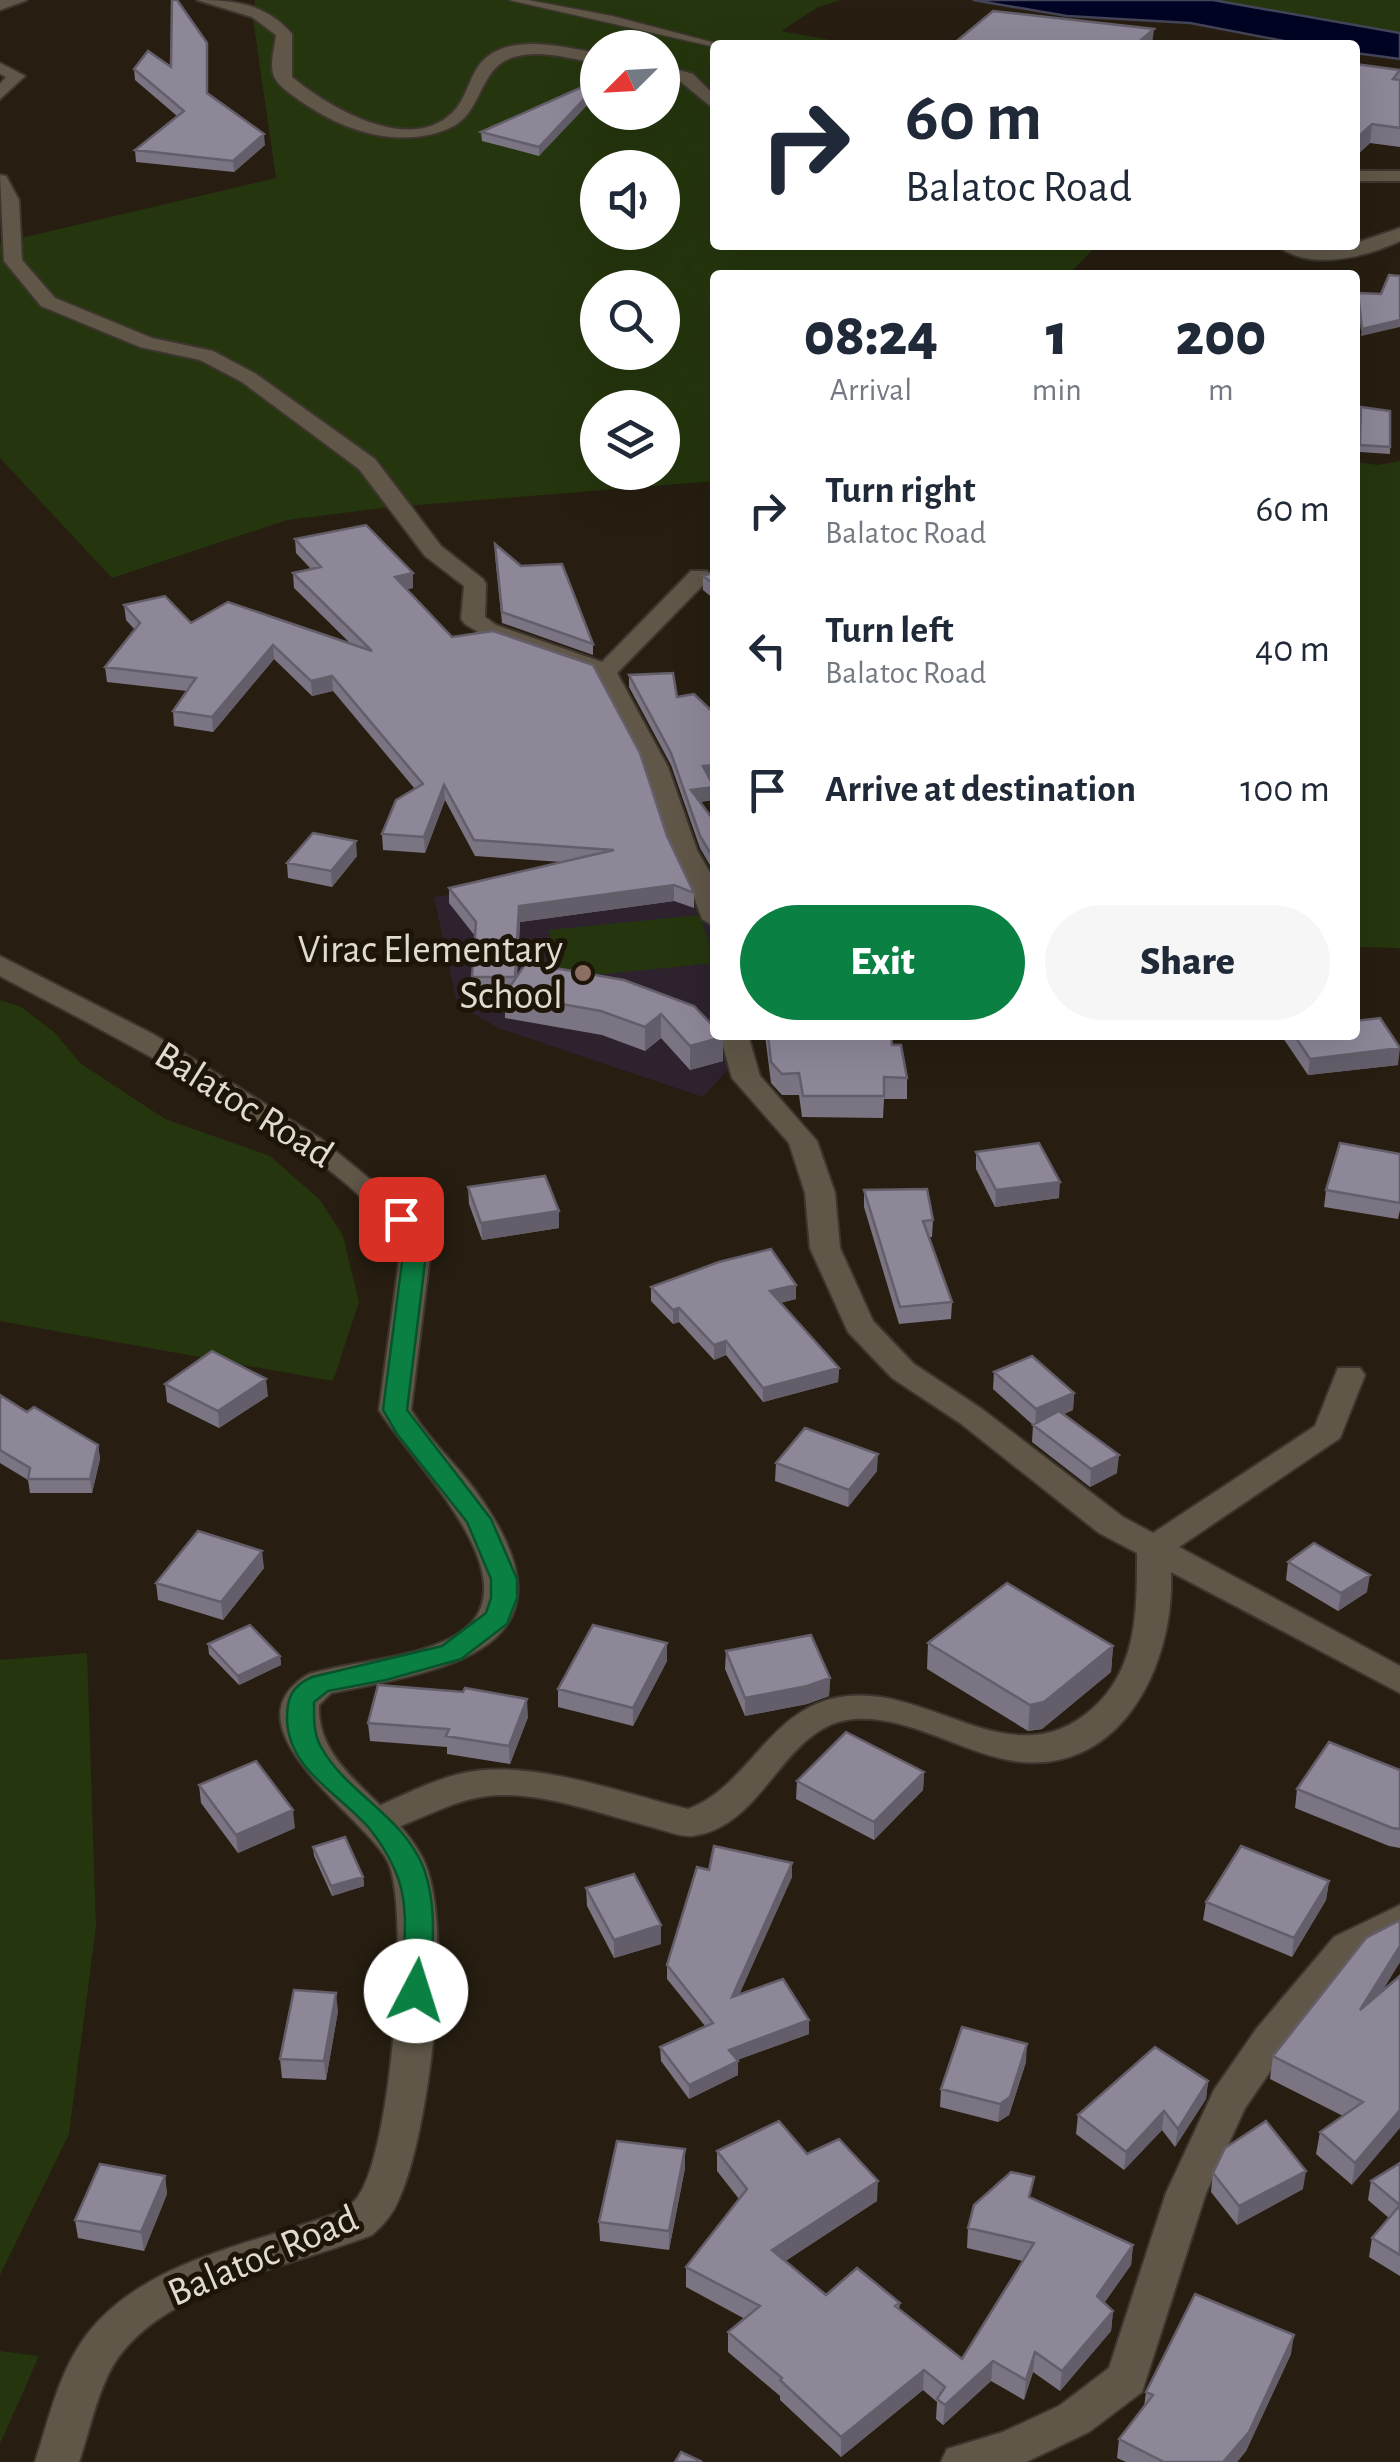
<!DOCTYPE html>
<style>
:root{--surface:#fff;--page:#f6f6f7;--text:#1f2937;--muted:#747a83;--accent:#0b8043}
body{margin:0;font-family:"Alegreya Sans",sans-serif;background:var(--page);color:var(--text);height:100vh;display:flex;flex-direction:column;font-size:38px;white-space:nowrap}
*{box-sizing:border-box;margin:0}
p{font-size:32px;color:var(--muted)}
.icon{flex:none;width:55px;height:55px;fill:none;stroke:currentColor;stroke-width:2;stroke-linecap:round;stroke-linejoin:round}
.map{position:relative;flex:1;overflow:hidden}
.side{position:absolute;left:710px;top:270px;width:650px;height:770px;display:flex;flex-direction:column;background:var(--surface);border-radius:10px;box-shadow:0 10px 40px #0002}
.side>*{flex:none}
.banner{position:absolute;left:710px;top:40px;width:650px;height:210px;border-radius:10px;box-shadow:0 10px 40px #0002;background:#fff;color:var(--text);overflow:hidden}
.needle{width:65px;rotate:246deg}
.fabs{position:absolute;left:580px;top:30px;display:grid;gap:20px}
.fabs a{display:grid;place-items:center;width:100px;height:100px;border-radius:50%;background:var(--surface);box-shadow:0 10px 40px #0002;font-size:50px}
.pin{position:absolute;display:grid;place-items:center;width:85px;height:85px;color:#fff;margin:-42px;border-radius:20px;box-shadow:0 5px 15px #0006}
.me{position:absolute;width:110px;margin:-55px;rotate:5deg;stroke-linejoin:round;filter:drop-shadow(0 0 8px #0008)}
.turn{display:flex;align-items:center;gap:35px;height:210px;padding:0 30px;font-size:45px}
.turn .icon{width:130px;height:130px;stroke-width:2.5}
.turn b{display:block;font-size:70px;line-height:85px}
.eta{display:flex;justify-content:space-evenly;align-items:center;height:170px;text-align:center}
.eta b{font-size:60px;font-weight:800;line-height:70px}
.primary-button{display:flex;gap:20px;margin-top:auto;padding:20px 30px}
.primary-button a{flex:1;height:115px;border-radius:60px;background:var(--accent);color:#fff;font-size:40px;font-weight:800;line-height:115px;text-align:center}
.primary-button a+a{background:var(--page);color:var(--text)}
ul{padding:0;list-style:none}
li{display:flex;align-items:center;gap:30px;height:140px;padding:0 30px}
li div{flex:1}
li b{display:block;font-size:38px}
li em{font-style:normal}
.map>svg:first-child{display:block}
</style>
<div class="map">
<svg width="1400" height="2462" viewBox="0 0 1400 2462">
<rect width="100%" height="100%" fill="#271e11"/>
<path fill="#2f222f" d="M678 859 698 894 715 942V1035H721L731 1066 703 1097 498 1028 457 1004 434 897Z"/>
<path fill="#25360e" fill-rule="evenodd" d="M255 0H840L818 7 781 31 857 45H715V245H1097L1068 275H715V481L382 508 287 520 112 578 0 458V243L276 178 253 19ZM598 48H662V112H598ZM598 168H662V232H598ZM598 288H662V352H598ZM598 408H662V472H598Z
M1213 0H1400V33Z
M1400 461V948L1355 947V462L1378 465Z
M700 915 715 963 563 978 548 930Z
M0 1000 21 1007 55 1033 80 1063 165 1119 270 1156 320 1200 343 1236 359 1302 333 1381 0 1321Z
M87 1653 96 1926 69 2134 0 2275V1660Z
M0 2351 39 2356 0 2444Z"/>
<path fill="#000323" stroke="#434457" stroke-width="2.5" d="M973 0H1213L1400 33V59L1355 53V45H1305L1190 23 1067 16Z"/>
<g fill="none" stroke-linecap="round" stroke-linejoin="round">
<g stroke="#3d362f" stroke-width="3">
<path id="service" d="M509 0H528L612 16 723 45 715 47Z"/>
</g>
<g stroke="#3d362f" stroke-width="4">
<path id="minor" d="M197 0C234 0 267 4 292 34V77C328 107 410 156 453 112 470 95 469 68 491 54 522 35 565 48 598 53V63C571 59 540 49 514 57 478 67 483 114 450 128 399 150 343 131 299 100 291 94 275 84 273 73 270 62 275 46 276 35L252 17Z
M0 63 25 76 0 99V84L6 77 0 74Z
M662 65 693 74 715 96V110L681 82 662 76Z
M1355 171H1400V181H1355Z
M0 175 6 176 19 200 22 260 55 298 152 338 213 351 256 374 375 459 441 546 483 579 486 584 485 617 496 625 602 662 691 571H707L710 576 707 581 617 673 668 767 697 850 713 878 715 927 702 919 687 878 671 850 644 767 596 677 496 643 465 624 461 619 464 586 425 556 359 469 242 382 200 360 140 347 41 306 4 261Z
M1400 228V241C1366 257 1309 272 1277 245L1344 247Z
M720 1035H748L760 1076 817 1141 835 1193 840 1248 873 1321 914 1364 982 1409 1123 1517 1153 1533 1315 1426 1338 1368H1360L1365 1375 1340 1438 1179 1547 1400 1666V1693L1171 1572C1175 1666 1119 1781 1008 1760 957 1750 907 1715 854 1719 782 1725 766 1827 692 1836 679 1837 661 1829 648 1826 601 1814 549 1794 500 1795 456 1796 419 1822 378 1834L365 1830 360 1821 365 1812C396 1799 427 1782 459 1774 529 1757 620 1793 688 1809 747 1787 766 1716 831 1699 924 1675 1008 1783 1092 1709 1138 1669 1137 1609 1137 1553L1099 1533 960 1423 892 1378 848 1332 810 1248 805 1193 789 1143 732 1078Z
M1400 1905V1936L1360 1957 1285 2050 1245 2108 1206 2193 1142 2392 1089 2432 1026 2462H941L947 2449 1003 2432 1059 2406 1109 2368 1166 2193 1214 2090 1257 2028 1334 1937Z"/>
</g>
<g stroke="#3d362f" stroke-width="4">
<path id="secondary" d="M0 0H27L0 10Z
M0 956 153 1034 321 1139 405 1208 429 1243 430 1255 411 1410C431 1443 461 1468 482 1500 585 1650 444 1670 331 1693L319 1705C316 1771 395 1801 423 1859 455 1923 429 2134 399 2199 393 2214 384 2224 372 2235 291 2267 151 2289 109 2373 95 2401 89 2433 79 2462H35C49 2419 59 2370 88 2333 147 2258 258 2244 342 2211 348 2206 355 2202 359 2195 391 2148 410 1918 389 1864 371 1820 218 1727 309 1674 355 1661 405 1660 449 1639 548 1591 410 1461 379 1410L400 1255C392 1173 75 1017 0 976Z"/>
</g>
<use href="#service" fill="#605748" fill-rule="evenodd"/>
<use href="#minor" fill="#605748" fill-rule="evenodd"/>
<use href="#secondary" fill="#605748" fill-rule="evenodd"/>
</g>
<path fill="#7a7483" d="M207 43 208 93 265 145 234 172 136 162 135 150 177 116 135 80 134 69 171 67Z
M1355 64 1400 70V147L1370 143 1355 157Z
M598 80 539 156 482 141 481 132Z
M1360 414 1390 447V454L1360 452Z
M295 539 413 588 407 589 452 637 667 836 694 893V908L674 901 520 922 517 976 526 963 723 1037V1061L690 1070 661 1038 645 1051 602 1035 505 1018V994H473L472 977 475 936 449 903V888L561 862 475 856 445 800 425 853 383 850 382 834 415 789 333 691 312 696 274 659 213 732 174 726 173 711 187 691 107 682 105 667 135 630 126 620 124 605 191 623 350 643 294 588 293 573 311 569 296 553Z
M495 554 593 644V655L502 623Z
M715 572V600L703 590V576Z
M629 675 715 714V777L709 778 714 787V800L700 802 715 822V874L700 848 671 765 629 687Z
M357 856 332 887 288 878 287 863Z
M765 1035H891L892 1045 907 1078V1099H884L883 1118 802 1117 799 1095H782L771 1083Z
M1281 1035H1355L1398 1065 1308 1075Z
M976 1152 1059 1198 995 1207 976 1169Z
M1400 1154V1210L1398 1219 1324 1207 1326 1190Z
M468 1187 559 1211V1228L482 1240 469 1204Z
M864 1190 933 1220 932 1237H929L952 1302 951 1319 899 1324 864 1207Z
M796 1285V1299L780 1303 839 1368 838 1382 763 1402 726 1355 714 1360 679 1322 673 1324 651 1301V1287Z
M994 1372 1074 1393 1073 1410 1064 1414 1117 1473 1090 1487 1032 1442 1033 1425 993 1389Z
M165 1384 268 1396 219 1428 167 1402Z
M0 1395 27 1412 98 1445 100 1459 92 1493H30L28 1480 0 1463Z
M776 1463 877 1471 848 1507 775 1481Z
M1288 1562 1367 1592 1338 1611 1286 1580Z
M264 1568 223 1620 158 1600 156 1583Z
M928 1643 1113 1646 1111 1672 1042 1729 1028 1731 927 1669Z
M208 1644 280 1656 281 1665 239 1685 209 1654Z
M726 1651 830 1678 829 1696 807 1704 745 1716 725 1669Z
M667 1661 633 1726 558 1707V1689Z
M528 1717 510 1764 447 1754V1747L370 1741 368 1723Z
M1400 1770V1848L1389 1846 1295 1808 1297 1789Z
M924 1772 923 1790 874 1840 796 1799 797 1781Z
M199 1785 295 1828 238 1853 201 1803Z
M313 1847 363 1877 364 1886 332 1896 314 1856Z
M709 1870 792 1877 739 1994 809 2034 737 2060 738 2075 689 2099 661 2061 660 2047 705 2026 667 1979V1965Z
M1329 1881 1326 1900 1292 1957 1203 1920 1206 1902Z
M586 1888 661 1925V1944L614 1958 587 1906Z
M1400 1920V1962L1381 1992 1400 1976 1352 2185 1316 2154 1320 2132 1343 2116 1270 2079 1273 2056Z
M338 2011 326 2080 282 2078 280 2059Z
M1026 2062 1009 2115 998 2122 940 2107 941 2089Z
M1208 2081 1206 2099 1175 2147 1162 2130 1124 2170 1076 2134 1078 2115Z
M685 2149V2168L669 2250 600 2241 599 2222Z
M717 2151 807 2154 877 2201 785 2261 826 2295 900 2303 899 2309 962 2359 1023 2261 967 2248 968 2228 1032 2198 1133 2245 1131 2265 1104 2303 1113 2311 1111 2331 1060 2391 1033 2372 1024 2400 991 2381 943 2425 936 2419 937 2402 923 2390 841 2457 780 2400V2396L728 2352V2332L745 2319 686 2287V2267L739 2199 717 2171Z
M1400 2163V2276L1369 2257 1372 2238 1389 2218 1368 2200 1371 2181Z
M1213 2173 1303 2189 1237 2225 1211 2192Z
M165 2176 167 2194 144 2251 78 2238 75 2220Z
M1291 2354 1246 2451 1237 2462H1126L1117 2458 1119 2439 1144 2407 1146 2392Z"/>
<path fill="#635e6a" d="M1154 29 1152 45H1135Z
M598 84V94L539 156V147Z
M1372 124 1370 143 1355 157V140Z
M264 134 265 145 234 172 233 161Z
M1400 320V327L1361 336 1362 329Z
M413 573V588L396 592 395 577Z
M273 645 274 659 213 732 212 717Z
M332 676 333 691 312 696 311 681Z
M715 765V777L703 779V766Z
M444 785 445 800 425 853 424 837Z
M714 787V800L691 803V790Z
M356 841 357 856 332 887 331 871Z
M674 885V901L520 922 516 994 519 906Z
M661 1014V1038L645 1051V1027Z
M723 1037V1061L690 1070V1046Z
M1400 1048 1398 1065 1308 1075 1310 1059Z
M1060 1182 1059 1198 995 1207 996 1190Z
M559 1211V1228L482 1240 481 1223Z
M796 1285V1299L770 1305V1291Z
M679 1308V1322L673 1324V1310Z
M726 1341V1355L714 1360V1345Z
M839 1368 838 1382 763 1402V1388Z
M266 1379 268 1396 219 1428 218 1411Z
M1074 1393 1073 1410 1035 1426 1036 1409Z
M98 1445 100 1459 92 1493 90 1479Z
M878 1454 877 1471 848 1507 849 1490Z
M1119 1455 1117 1473 1090 1487 1091 1469Z
M262 1551 264 1568 223 1620 221 1602Z
M1370 1575 1367 1592 1338 1611 1341 1593Z
M667 1643V1661L633 1726V1708Z
M1113 1646 1111 1672 1042 1729 1028 1731 1030 1705Z
M280 1656 281 1665 239 1685 238 1676Z
M830 1678 829 1696 807 1704 745 1716V1698Z
M527 1699 528 1717 510 1764 509 1746Z
M924 1772 923 1790 874 1840V1822Z
M293 1810 295 1828 238 1853 236 1835Z
M792 1863V1877L732 2011V1997Z
M363 1877 364 1886 332 1896 331 1886Z
M1329 1881 1326 1900 1292 1957 1294 1938Z
M661 1925V1944L614 1958V1940Z
M1400 1946V1962L1357 2033 1360 2010Z
M336 1993 338 2011 326 2080 324 2061Z
M809 2020V2034L729 2063V2050Z
M1027 2044 1026 2062 1009 2115 998 2122 1000 2104Z
M738 2061V2075L689 2099V2085Z
M1208 2081 1206 2099 1175 2147 1178 2129Z
M1400 2110V2128L1352 2185 1355 2163Z
M1164 2111 1162 2130 1124 2170 1126 2152Z
M685 2149V2168L669 2250V2231Z
M1306 2171 1303 2189 1237 2225 1239 2206Z
M165 2176 167 2194 144 2251 141 2232Z
M878 2181 877 2201 772 2270V2250Z
M1133 2245 1131 2265 1095 2316 1097 2296Z
M1113 2311 1111 2331 1060 2391 1062 2371Z
M1294 2335 1291 2354 1246 2451 1237 2462H1223Z
M1035 2352 1033 2372 1024 2400 1026 2380Z
M993 2361 991 2381 943 2425 945 2405Z
M924 2370 923 2390 841 2457V2437Z"/>
<path fill="#8e8798" stroke="#635e6a" stroke-width="2.5" d="M172 0H177L207 43V93L264 134 233 161 135 150 184 111 134 69 148 51 171 67Z
M993 11 1154 29 1135 45H952Z
M1355 64 1400 70 1393 79 1400 80V128L1372 124 1355 140Z
M598 80V84L539 147 481 132Z
M1389 275 1400 276V320L1362 329 1358 293 1381 294Z
M1361 407 1390 411V447L1360 445Z
M366 525 413 573 395 577 452 637 493 631 593 665 640 753 667 836 694 893 674 885 519 906 515 977H472L476 922 449 888 614 850 474 840 444 785 424 837 382 834 396 800 423 784 332 676 311 681 273 645 212 717 173 711 196 678 105 667 140 623 124 605 165 596 191 623 228 602 372 651 293 573 321 567 295 539Z
M495 544 521 566 562 564 593 644 502 612Z
M715 572V585L703 576Z
M673 673 677 697 694 694 715 714V765L703 766 714 787 691 790 715 822V861L700 836 671 753 629 675Z
M313 833 356 841 331 871 287 863Z
M526 963 624 980 694 1006 715 1028V1035H722L723 1037 690 1046 661 1014 645 1027 601 1011 505 994Z
M1380 1018 1400 1048 1310 1059 1294 1035H1355V1021Z
M768 1035H891L892 1045H901L907 1078 884 1077V1096H803L799 1073 782 1074 771 1062Z
M1039 1143 1060 1182 996 1190 976 1152Z
M1340 1143 1400 1154V1203L1326 1190Z
M545 1176 559 1211 481 1223 468 1187Z
M927 1189 933 1220 923 1221 952 1302 900 1307 864 1190Z
M771 1249 796 1285 770 1291 839 1368 763 1388 726 1341 714 1345 679 1308 673 1310 651 1287 719 1262Z
M212 1351 266 1379 218 1411 165 1384Z
M1032 1356 1074 1393 1036 1409 994 1372Z
M0 1395 27 1412 34 1407 98 1445 90 1479H28L30 1468 0 1450Z
M1059 1411 1119 1455 1091 1469 1033 1425Z
M805 1428 878 1454 849 1490 776 1463Z
M198 1531 262 1551 221 1602 156 1583Z
M1314 1543 1370 1575 1341 1593 1288 1562Z
M1007 1583 1113 1646 1044 1702 1030 1705 928 1643Z
M250 1625 280 1656 238 1676 208 1644Z
M593 1625 667 1643 633 1708 558 1689Z
M811 1635 830 1678 807 1686 745 1698 726 1651Z
M378 1685 463 1692 465 1688 527 1699 509 1746 446 1736 449 1729 368 1723Z
M846 1732 924 1772 874 1822 797 1781Z
M1329 1742 1400 1770V1829L1392 1828 1297 1789Z
M256 1761 293 1810 236 1835 199 1785Z
M345 1837 363 1877 331 1886 313 1847Z
M714 1846 792 1863 732 1997 783 1979 809 2020 729 2050 738 2061 689 2085 660 2047 713 2023 667 1965 697 1867 709 1870Z
M1241 1846 1329 1881 1294 1938 1206 1902Z
M634 1874 661 1925 614 1940 586 1888Z
M1400 1920V1946L1360 2010 1400 1976V2110L1355 2163 1320 2132 1363 2102 1273 2056 1366 1938Z
M294 1990 336 1993 324 2061 280 2059Z
M962 2027 1027 2044 1010 2097 1000 2104 941 2089Z
M1155 2047 1208 2081 1178 2129 1164 2111 1126 2152 1078 2115Z
M779 2121 807 2154 839 2139 878 2181 772 2250 826 2295 857 2268 900 2303 895 2306 962 2359 1034 2243 968 2228 974 2205 1011 2172 1034 2177 1029 2197 1133 2245 1097 2296 1113 2311 1062 2371 1035 2352 1026 2380 993 2361 945 2405 937 2399 945 2387 924 2370 841 2437 780 2380 782 2378 728 2332 760 2306 686 2267 747 2189 717 2151Z
M1266 2121 1306 2171 1239 2206 1213 2173 1225 2148Z
M617 2141 685 2149 669 2231 599 2222Z
M1400 2163V2255L1372 2238 1400 2205 1371 2181Z
M100 2164 165 2176 141 2232 75 2220Z
M1195 2294 1294 2335 1249 2432 1223 2462H1164L1119 2439 1153 2395 1146 2392Z
M681 2452 702 2462H675Z"/>
<path fill="#0b8043" stroke="#07532c" stroke-width="2.5" d="M401 1212 409 1214 427 1246 407 1410 491 1519 517 1579V1598L507 1624 461 1659 386 1680 328 1691 314 1702C314 1717 313 1733 321 1747 347 1794 404 1816 424 1869 438 1909 432 1949 430 1991L426 1999 416 2002 405 1999 401 1991C403 1951 412 1905 394 1868 388 1855 378 1839 369 1828 340 1794 288 1770 287 1719 287 1697 292 1686 312 1677L442 1646 486 1613 491 1598V1579L467 1522 397 1434 383 1410 404 1246 389 1219Z"/>
<circle fill="#8d6e63" stroke="#1d1508" stroke-width="4" cx="583" cy="973" r="10"/>
<g text-anchor="middle" dominant-baseline="central" stroke-width="10" stroke-linejoin="round" paint-order="stroke">
<g font-size="40" fill="#e0dad1" stroke="#1d1508" text-anchor="end">
<text x="563" y="950">Virac Elementary<tspan x="563" dy="46">School</tspan></text>
</g>
<g font-size="40" fill="#e0dad1" stroke="#1d1508">
<text transform="translate(244 1105) rotate(32)">Balatoc Road</text>
<text transform="translate(263 2256) rotate(-23)">Balatoc Road</text>
</g>
</g>
</svg>
<div class="fabs">
<a><svg class="needle" viewBox="-14 -14 28 28"><path d="M0-13l5 13h-10z" fill="#e53935"/><path d="M0 13l5-13h-10z" fill="#747a83"/></svg></a>
<a><svg class="icon" aria-label="sound" viewBox="0 0 24 24"><path d="M4 9h4l5-4v14l-5-4H4zM17 9q2 3 0 6"/></svg></a>
<a><svg class="icon" aria-label="search" viewBox="0 0 24 24"><circle cx="10" cy="10" r="6"/><path d="M15 15l6 6"/></svg></a>
<a><svg class="icon" aria-label="layers" viewBox="0 0 24 24"><path d="M12 4l9 5-9 5-9-5zM3 14l9 5 9-5"/></svg></a>
</div>
<div class="pin" style="left:401px;top:1219px;background:#d93025"><svg class="icon" aria-label="arrive" viewBox="0 0 24 24"><path d="M6 21V4h12l-3 4 3 4H6"/></svg></div>
<svg class="me" style="left:416px;top:1991px" viewBox="-20 -20 40 40"><circle r="19" fill="#fff"/><path d="M0-13L10 11 0 6-10 11z" fill="#0b8043"/></svg>
<div class="banner">
<div class="turn"><svg class="icon" aria-label="right" viewBox="0 0 24 24"><path d="M7 20v-9h11M14 6l5 5-5 5"/></svg><div><b>60 m</b>Balatoc Road</div></div>
</div>
<section class="side">
<div class="eta">
<div><b>08:24</b><p>Arrival</p></div>
<div><b>1</b><p>min</p></div>
<div><b>200</b><p>m</p></div>
</div>
<ul>
<li><svg class="icon" aria-label="right" viewBox="0 0 24 24"><path d="M7 20v-9h11M14 6l5 5-5 5"/></svg><div><b>Turn right</b><p>Balatoc Road</p></div><em>60 m</em></li>
<li><svg class="icon" aria-label="left" viewBox="0 0 24 24"><path d="M17 20v-9H6M10 6l-5 5 5 5"/></svg><div><b>Turn left</b><p>Balatoc Road</p></div><em>40 m</em></li>
<li><svg class="icon" aria-label="arrive" viewBox="0 0 24 24"><path d="M6 21V4h12l-3 4 3 4H6"/></svg><div><b>Arrive at destination</b></div><em>100 m</em></li>
</ul>
<div class="primary-button"><a>Exit</a><a>Share</a></div>
</section>
</div>
